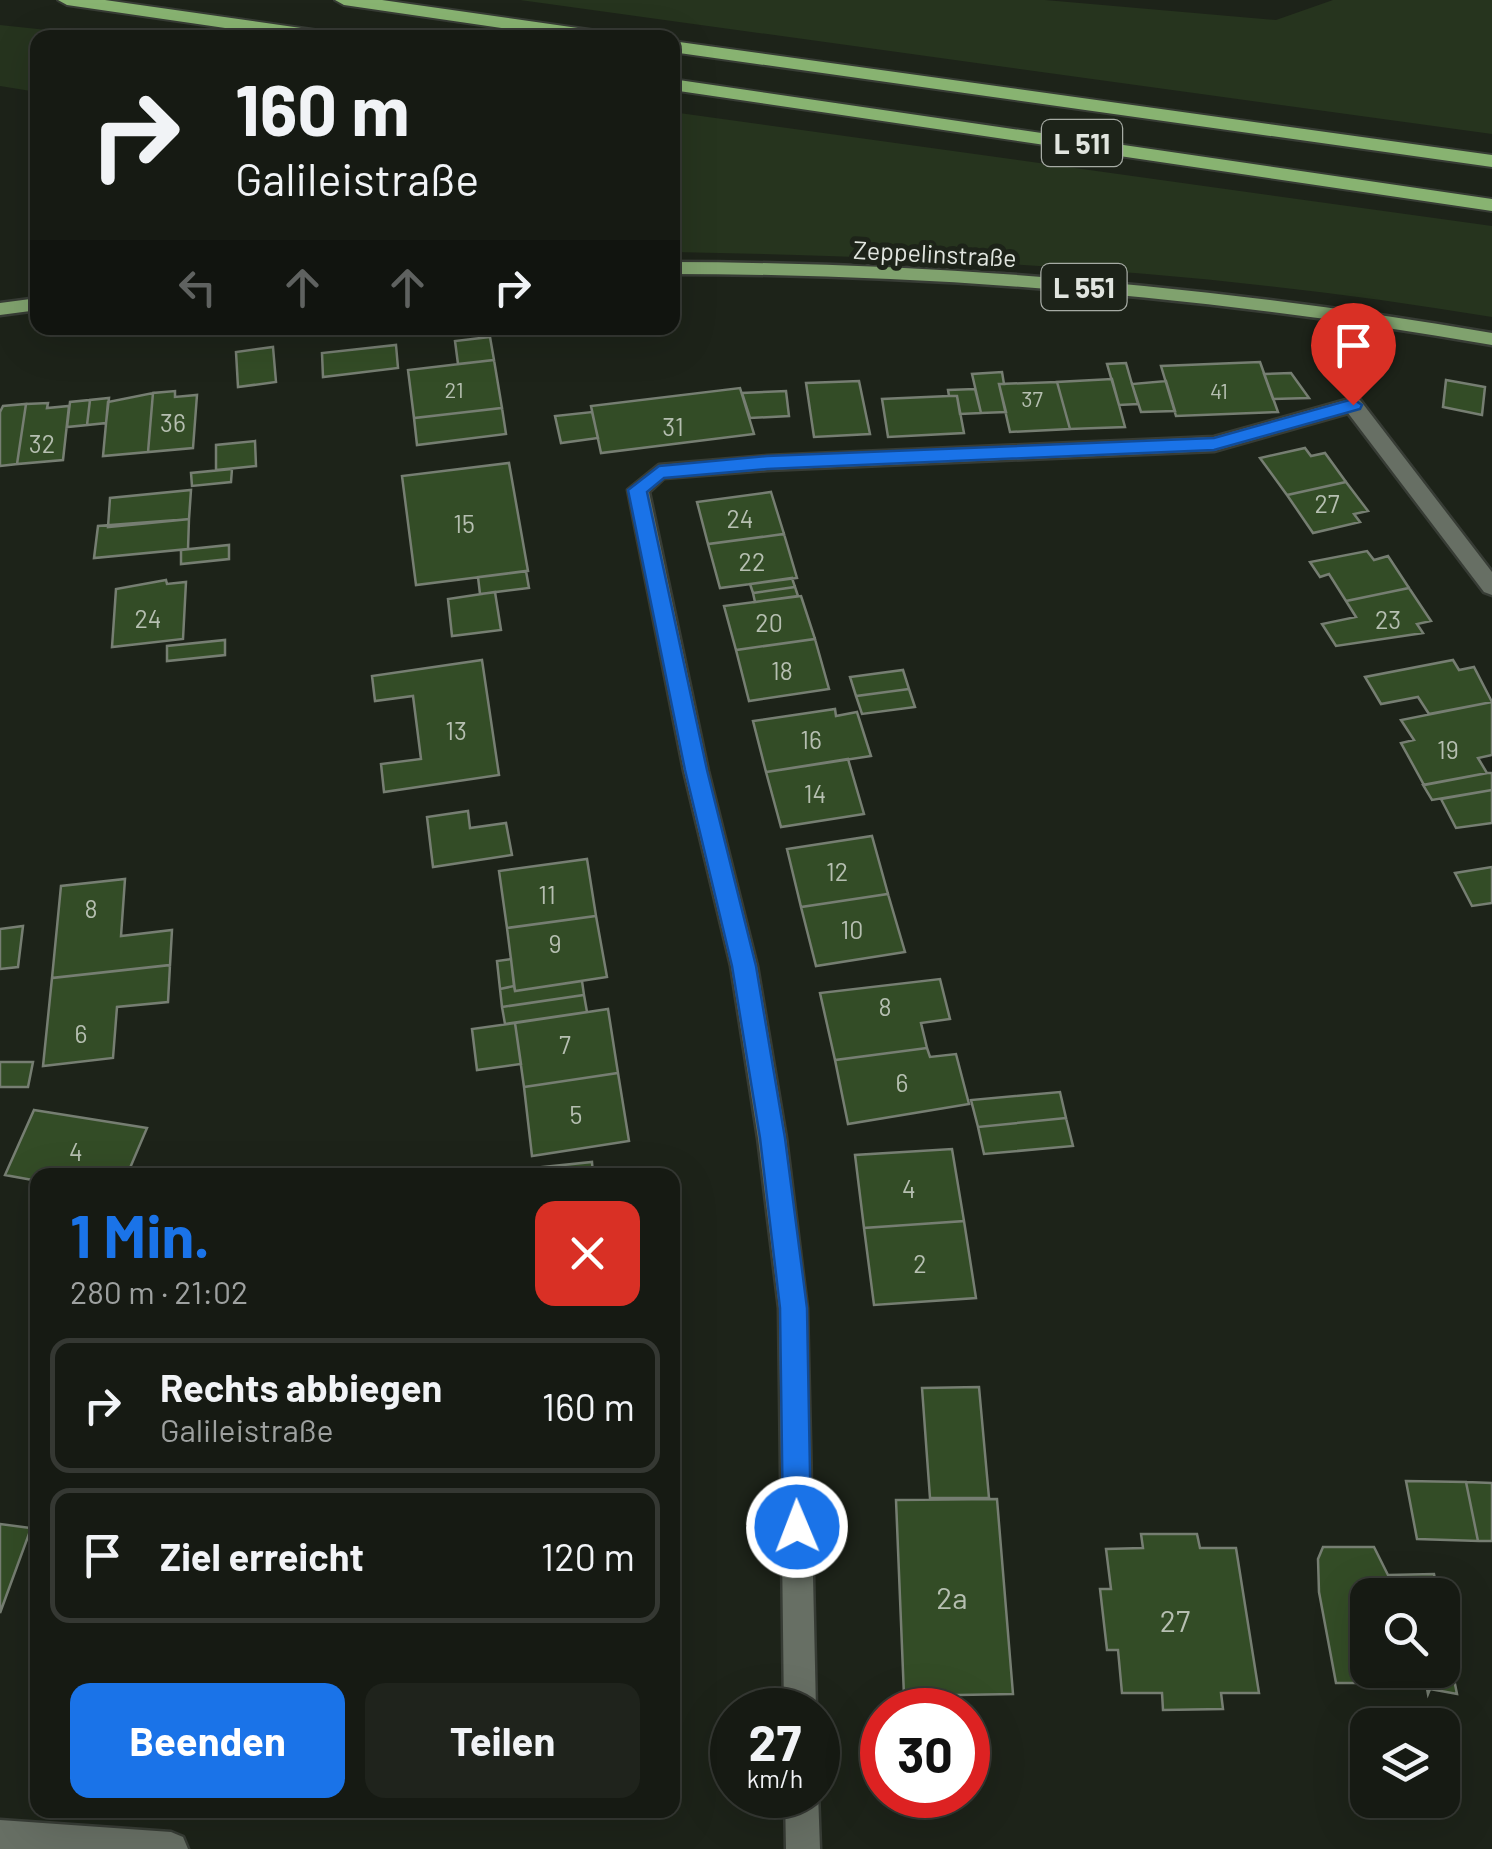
<!DOCTYPE html>
<html lang="de">
<meta charset="utf-8">
<style>
:root{--surface:#161a13;--page:#1f231c;--text:#f1f3f6;--muted:#9ea1a0;--line:#353833;--accent:#1a73e8}
body{margin:0;font-family:Barlow,sans-serif;background:var(--page);color:var(--text);height:100vh;display:flex;flex-direction:column;font-size:38px;white-space:nowrap}
*{box-sizing:border-box;margin:0}
p{font-size:32px;color:var(--muted)}
.icon{flex:none;width:55px;height:55px;fill:none;stroke:currentColor;stroke-width:2;stroke-linecap:round;stroke-linejoin:round}
.map{position:relative;flex:1;overflow:hidden}
.panel{position:absolute;left:30px;top:1168px;width:650px;height:650px;display:flex;flex-direction:column;background:var(--surface);border-radius:20px;box-shadow:0 10px 40px #0002,0 0 0 2px var(--line)}
.panel>*{flex:none}
.banner{position:absolute;left:30px;top:30px;width:650px;height:305px;border-radius:20px;box-shadow:0 10px 40px #0002,0 0 0 2px var(--line);background:#161a13;color:var(--text);overflow:hidden}
.tools{position:absolute;left:1350px;top:1578px;display:grid;gap:20px}
.tools a{display:grid;place-items:center;width:110px;height:110px;border-radius:20px;background:var(--surface);box-shadow:0 10px 40px #0002,0 0 0 2px var(--line);font-size:50px}
.speed{position:absolute;left:710px;top:1688px;display:flex;gap:20px;font-size:50px;font-weight:700;text-align:center}
.speed>*{display:grid;place-content:center;width:130px;height:130px;border-radius:50%;background:var(--surface);box-shadow:0 10px 40px #0002,0 0 0 2px var(--line);line-height:1}
.speed small{font-size:25px;font-weight:400}
.speed .limit{border:15px solid #d22;background:#fff;color:#111}
.pin{position:absolute;display:grid;place-items:center;width:85px;height:85px;color:#fff;margin:-102px -42px;border-radius:50% 50% 50% 0;rotate:-45deg;box-shadow:0 0 10px #0007}
.pin .icon{rotate:45deg}
.me{position:absolute;width:110px;margin:-55px;rotate:359deg;stroke-linejoin:round;filter:drop-shadow(0 0 8px #0008)}
.turn{display:flex;align-items:center;gap:35px;height:210px;padding:0 40px;font-size:45px}
.turn .icon{width:130px;height:130px;stroke-width:2.5}
.turn b{display:block;font-size:70px;line-height:85px}
.lanes{display:flex;align-items:center;height:95px;padding:0 40px;background:#0003;justify-content:center;gap:50px;direction:ltr}
.lanes .off{opacity:.35}
.round{display:grid;place-items:center;flex:none;width:105px;height:105px;border-radius:20px;background:var(--page)}
.overview{display:flex;align-items:center;justify-content:space-between;height:170px;padding:0 40px}
h1{font-size:60px;font-weight:700;line-height:75px;color:var(--accent)}
.cta{display:flex;gap:20px;margin-top:auto;padding:20px 40px}
.cta a{flex:1;height:115px;border-radius:20px;background:var(--accent);color:#fff;font-size:40px;font-weight:700;line-height:115px;text-align:center}
.cta a+a{background:var(--page);color:var(--text)}
ul{padding:0;list-style:none}
li{display:flex;align-items:center;gap:30px;height:135px;margin:0 20px 15px;padding:0 20px;border:5px solid var(--line);border-radius:20px}
li div{flex:1}
li b{display:block;font-size:38px}
li em{font-style:normal}
.map>svg:first-child{display:block}
</style>
<div class="map">
<svg width="1492" height="1849" viewBox="0 0 1492 1849">
<rect width="100%" height="100%" fill="#1d2319"/>
<path fill="#26341e" d="M520 0H1045L1276 20 1333 0H1492V134Z
M0 25 113 37 38 38 37 92 0 86Z
M672 112 1492 226V317C1218 271 950 257 673 252Z"/>
<path fill="#334c26" stroke="#767e72" stroke-width="2.5" d="M490 337 494 360 458 364 455 341Z
M396 345 398 368 323 377 322 353Z
M273 347 276 382 238 387 236 352Z
M494 360 502 408 414 418 408 370Z
M1260 362 1278 412 1176 416 1161 366Z
M1126 363 1132 384 1138 404 1119 405 1107 364Z
M1002 372 1004 384H999L1006 412 981 413 972 374Z
M1291 373 1309 398 1273 399 1264 374Z
M1112 379 1125 427 1070 429 1057 382Z
M1446 380 1485 387 1482 415 1443 407Z
M859 381 870 434 814 437 806 383Z
M1166 381 1175 411 1141 412 1132 384Z
M1057 382 1070 429 1010 432 999 384Z
M740 388 754 434 601 453 591 406Z
M975 389 981 413 960 414 957 396H949L948 390Z
M175 391V397L197 395 193 448 148 452 153 393Z
M786 391 789 416 750 418 742 393Z
M153 393 148 452 103 456 108 402Z
M949 396H957L964 433 888 437 882 399Z
M109 398 106 423 87 425 90 400Z
M90 400 87 425 67 427 70 402Z
M48 403 47 408 69 406 63 460 17 464 26 404Z
M26 404 17 464 0 466V412L3 406Z
M502 408 506 434 417 445 414 418Z
M592 412 598 438 561 443 555 416Z
M255 441 256 466 216 470V445Z
M1305 448 1311 456 1325 453 1346 482 1287 495 1260 458Z
M509 463 528 571 416 585 402 476Z
M232 469 231 482 192 486 191 473Z
M1346 482 1368 511 1354 514 1360 522 1313 533 1287 495Z
M191 490 189 519 108 527 110 498Z
M771 492 784 534 708 544 697 502Z
M189 519 188 549 94 558 98 526Z
M784 534 797 578 720 588 708 544Z
M229 545V559L181 564V550Z
M1367 551 1374 560 1388 556 1409 588 1346 601 1329 574 1320 577 1310 562Z
M526 571 529 588 480 594 478 577Z
M792 578 795 587 753 593 750 584Z
M166 580 167 584 186 582 183 639 112 647 116 589Z
M795 587 798 596 755 602 753 593Z
M1409 588 1431 621 1417 624 1423 633 1336 646 1322 624 1356 617 1346 601Z
M495 592 501 630 452 636 448 599Z
M801 596 815 639 736 650 724 606Z
M815 639 829 689 749 701 736 650Z
M225 640V655L167 661V646Z
M482 660 499 775 384 792 381 764 421 759 413 696 375 701 372 676Z
M1453 660 1459 670 1474 667 1492 702 1429 714 1418 697 1381 704 1365 677Z
M903 670 909 689 856 696 850 677Z
M909 689 915 707 862 714 856 696Z
M1492 702V755L1478 758 1487 773 1424 785 1401 743 1414 740 1401 720Z
M835 709 836 716 857 712 871 756 766 772 753 721Z
M848 759 864 814 781 827 766 772Z
M1487 773H1492V790L1432 800 1423 785Z
M1492 790V823L1456 828 1441 799Z
M468 811 470 828 506 823 512 855 433 867 427 817Z
M872 836 888 894 801 907 787 849Z
M587 859 596 916 507 928 499 871Z
M1492 867V903L1472 906 1455 873Z
M125 879 121 936 172 930 170 965 52 978 61 886Z
M888 894 905 952 816 966 801 907Z
M596 916 607 977 515 991 507 928Z
M23 926 18 967 0 969V929Z
M511 959 514 986 500 989 497 961Z
M170 965 168 1002 117 1007 113 1058 43 1066 52 978Z
M940 979 950 1019 921 1023 927 1048 835 1060 820 993Z
M582 981 584 995 502 1007 500 989 514 986 515 991Z
M584 995 587 1012 505 1024 502 1007Z
M608 1009 618 1073 524 1087 515 1023Z
M515 1023 521 1064 477 1070 472 1029Z
M927 1048 930 1057 956 1054 969 1104 848 1124 835 1060Z
M0 1062H33L28 1087H0Z
M618 1073 629 1141 532 1156 524 1087Z
M1060 1092 1066 1118 978 1127 971 1100Z
M34 1110 147 1128 127 1175H38V1181L5 1175Z
M1066 1118 1073 1146 984 1154 978 1127Z
M952 1149 964 1221 864 1228 855 1155Z
M592 1162 593 1175H515V1170Z
M964 1221 976 1298 874 1305 864 1228Z
M979 1387 989 1498H930L922 1388Z
M1406 1481 1466 1482 1478 1541 1417 1539Z
M1466 1482 1492 1483V1541H1478Z
M997 1499 1013 1694 904 1696 896 1500Z
M0 1524 38 1529 30 1531 0 1613Z
M1141 1534H1197L1200 1548H1236L1259 1693H1221L1223 1709 1163 1710 1162 1693H1122L1118 1650H1107L1100 1589H1111L1106 1549 1143 1548Z
M1323 1547H1374L1388 1575 1434 1574 1438 1595H1368V1670H1442V1620L1457 1694 1430 1689 1428 1694 1426 1683H1336L1319 1592 1318 1559Z"/>
<g fill="none" stroke-linecap="round" stroke-linejoin="round">
<g stroke="#373c35" stroke-width="5">
<path id="minor" d="M1353 398 1360 400 1492 572V595L1484 592 1348 413 1214 451 767 470 664 478 649 492 708 771 757 966 786 1138 807 1308 816 1710H784L779 1308 758 1138 731 966 684 771 628 490 659 465 767 456 1214 437Z
M818 1792 820 1849H786L785 1795Z
M0 1820 171 1832 183 1837 188 1849H0Z"/>
</g>
<g stroke="#373c35" stroke-width="5">
<path id="primary" d="M672 262C948 263 1220 286 1492 333V345C1220 298 948 274 672 274Z
M38 298V310L0 315V303Z"/>
</g>
<g stroke="#373c35" stroke-width="4">
<path id="trunk" d="M58 0H105L336 33 345 38H294L67 5Z
M335 0H382L613 33 622 38H571L344 5Z
M672 41 1492 155V167L672 52Z
M672 79 1492 199V211L672 90Z"/>
</g>
<use href="#minor" fill="#676f64" fill-rule="evenodd"/>
<use href="#primary" fill="#80a26e" fill-rule="evenodd"/>
<use href="#trunk" fill="#88b371" fill-rule="evenodd"/>
</g>
<path fill="#1a73e8" stroke="#114b97" stroke-width="2.5" d="M1353 399 1362 405 1360 409 1214 450 767 469 664 478 647 492 707 770 756 966 785 1138 807 1308 811 1527 807 1537 797 1541 787 1537 783 1527 780 1308 760 1138 732 966 685 770 628 490 659 466 767 456 1214 438Z"/>
<g text-anchor="middle" dominant-baseline="central" stroke-width="10" stroke-linejoin="round" paint-order="stroke">
<g font-size="22" fill="#b6bfb1">
<text x="454" y="389">21</text>
<text x="1219" y="390">41</text>
<text x="1032" y="398">37</text>
</g>
<g font-size="25" fill="#e1e5df" stroke="#1d2319">
<text transform="translate(935 253) rotate(3)">Zeppelinstraße</text>
</g>
<g font-size="25" fill="#b6bfb1">
<text x="173" y="422">36</text>
<text x="673" y="426">31</text>
<text x="42" y="443">32</text>
<text x="1327" y="503">27</text>
<text x="740" y="518">24</text>
<text x="464" y="523">15</text>
<text x="752" y="561">22</text>
<text x="148" y="618">24</text>
<text x="1388" y="619">23</text>
<text x="769" y="622">20</text>
<text x="782" y="670">18</text>
<text x="456" y="730">13</text>
<text x="811" y="739">16</text>
<text x="1448" y="749">19</text>
<text x="815" y="793">14</text>
<text x="837" y="871">12</text>
<text x="547" y="894">11</text>
<text x="91" y="908">8</text>
<text x="852" y="929">10</text>
<text x="555" y="943">9</text>
<text x="885" y="1006">8</text>
<text x="81" y="1033">6</text>
<text x="565" y="1044">7</text>
<text x="902" y="1082">6</text>
<text x="576" y="1114">5</text>
<text x="76" y="1151">4</text>
<text x="909" y="1188">4</text>
<text x="920" y="1263">2</text>
</g>
<g fill="#1d2319" stroke="#a6aba4" stroke-width="2.5">
<rect x="1042" y="120" width="80" height="46" rx="8"/>
<rect x="1041.5" y="264" width="85" height="46" rx="8"/>
</g>
<g font-size="28" font-weight="bold" fill="#e1e5df">
<text x="1082" y="143">L 511</text>
<text x="1084" y="287">L 551</text>
</g>
<g font-size="30" fill="#b6bfb1">
<text x="952" y="1597">2a</text>
<text x="1175" y="1620">27</text>
</g>
</g>
</svg>
<div class="tools">
<a><svg class="icon" aria-label="search" viewBox="0 0 24 24"><circle cx="10" cy="10" r="6"/><path d="M15 15l6 6"/></svg></a>
<a><svg class="icon" aria-label="layers" viewBox="0 0 24 24"><path d="M12 4l9 5-9 5-9-5zM3 14l9 5 9-5"/></svg></a>
</div>
<div class="speed"><div>27<small>km/h</small></div><div class="limit">30</div></div>
<div class="pin" style="left:1353px;top:405px;background:#d93025"><svg class="icon" aria-label="arrive" viewBox="0 0 24 24"><path d="M6 21V4h12l-3 4 3 4H6"/></svg></div>
<svg class="me" style="left:797px;top:1527px" viewBox="-20 -20 40 40"><circle r="17" fill="#1a73e8" stroke="#fff" stroke-width="3"/><path d="M0-11L8 9 0 5-8 9z" fill="#fff"/></svg>
<div class="banner">
<div class="turn"><svg class="icon" aria-label="right" viewBox="0 0 24 24"><path d="M7 20v-9h11M14 6l5 5-5 5"/></svg><div><b>160 m</b>Galileistraße</div></div>
<div class="lanes"><svg class="icon off" aria-label="left" viewBox="0 0 24 24"><path d="M17 20v-9H6M10 6l-5 5 5 5"/></svg><svg class="icon off" aria-label="ahead" viewBox="0 0 24 24"><path d="M12 20V5M6 11l6-6 6 6"/></svg><svg class="icon off" aria-label="ahead" viewBox="0 0 24 24"><path d="M12 20V5M6 11l6-6 6 6"/></svg><svg class="icon" aria-label="right" viewBox="0 0 24 24"><path d="M7 20v-9h11M14 6l5 5-5 5"/></svg></div>
</div>
<section class="panel">
<div class="overview"><div><h1>1 Min.</h1><p>280 m · 21:02</p></div><a class="round" style="background:#d93025;color:#fff"><svg class="icon" aria-label="close" viewBox="0 0 24 24"><path d="M6 6l12 12M18 6L6 18"/></svg></a></div>
<ul>
<li><svg class="icon" aria-label="right" viewBox="0 0 24 24"><path d="M7 20v-9h11M14 6l5 5-5 5"/></svg><div><b>Rechts abbiegen</b><p>Galileistraße</p></div><em>160 m</em></li>
<li><svg class="icon" aria-label="arrive" viewBox="0 0 24 24"><path d="M6 21V4h12l-3 4 3 4H6"/></svg><div><b>Ziel erreicht</b></div><em>120 m</em></li>
</ul>
<div class="cta"><a>Beenden</a><a>Teilen</a></div>
</section>
</div>
